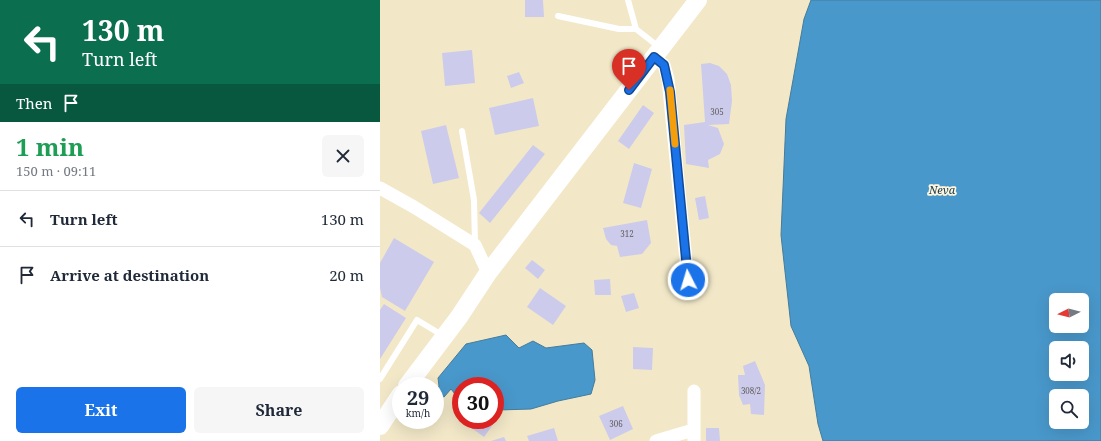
<!DOCTYPE html>
<meta charset="utf-8">
<style>
:root{--surface:#fff;--page:#f6f6f7;--text:#1f2937;--muted:#747a83;--line:#e0e1e3;--accent:#1a73e8}
body{margin:0;font-family:"Noto Serif",serif;background:var(--page);color:var(--text);height:100vh;display:flex;flex-direction:column;font-size:15px;white-space:nowrap}
*{box-sizing:border-box;margin:0}
p{font-size:13px;color:var(--muted)}
.icon{flex:none;width:22px;height:22px;fill:none;stroke:currentColor;stroke-width:2;stroke-linecap:round;stroke-linejoin:round}
.map{position:relative;flex:1;overflow:hidden}
.sheet{display:flex;flex-direction:column;background:var(--surface);width:380px}
.sheet>*{flex:none}
.guide{background:#0b6e4f;color:#fff;overflow:hidden}
.needle{width:26px;rotate:264deg}
.buttons{position:absolute;left:669px;top:293px;display:grid;gap:8px}
.buttons a{display:grid;place-items:center;width:40px;height:40px;border-radius:6px;background:var(--surface);box-shadow:0 4px 16px #0002;font-size:20px}
.speed{position:absolute;left:12px;top:377px;display:flex;gap:8px;font-size:20px;font-weight:700;text-align:center}
.speed>*{display:grid;place-content:center;width:52px;height:52px;border-radius:50%;background:var(--surface);box-shadow:0 4px 16px #0002;line-height:1}
.speed small{font-size:10px;font-weight:400}
.speed .limit{border:6px solid #d22;background:#fff;color:#111}
.pin{position:absolute;display:grid;place-items:center;width:34px;height:34px;color:#fff;margin:-41px -17px;border-radius:50% 50% 50% 0;rotate:-45deg;box-shadow:0 0 4px #0007}
.pin .icon{rotate:45deg}
.me{position:absolute;width:44px;margin:-22px;rotate:355deg;stroke-linejoin:round;filter:drop-shadow(0 0 3px #0008)}
.turn{display:flex;align-items:center;gap:14px;height:84px;padding:0 16px;font-size:18px}
.turn .icon{width:52px;height:52px;stroke-width:2.5}
.turn b{display:block;font-size:28px;line-height:34px}
.then{display:flex;align-items:center;height:38px;padding:0 16px;background:#0003;gap:8px;font-size:15px}
.round{display:grid;place-items:center;flex:none;width:42px;height:42px;border-radius:6px;background:var(--page)}
.overview{display:flex;align-items:center;justify-content:space-between;height:68px;padding:0 16px}
h1{font-size:24px;font-weight:700;line-height:30px;color:#1e9e55}
.button{display:flex;gap:8px;margin-top:auto;padding:8px 16px}
.button a{flex:1;height:46px;border-radius:6px;background:var(--accent);color:#fff;font-size:16px;font-weight:700;line-height:46px;text-align:center}
.button a+a{background:var(--page);color:var(--text)}
ul{padding:0;list-style:none}
li{display:flex;align-items:center;gap:12px;height:56px;padding:0 16px;border-top:1px solid var(--line)}
li div{flex:1}
li b{display:block;font-size:15px}
li em{font-style:normal}
main{display:flex;flex:1;min-height:0}
.map>svg:first-child{display:block}
</style>
<main>
<section class="sheet">
<div class="guide">
<div class="turn"><svg class="icon" aria-label="left" viewBox="0 0 24 24"><path d="M17 20v-9H6M10 6l-5 5 5 5"/></svg><div><b>130 m</b>Turn left</div></div>
<div class="then">Then<svg class="icon" aria-label="arrive" viewBox="0 0 24 24"><path d="M6 21V4h12l-3 4 3 4H6"/></svg></div>
</div>
<div class="overview"><div><h1>1 min</h1><p>150 m · 09:11</p></div><a class="round"><svg class="icon" aria-label="close" viewBox="0 0 24 24"><path d="M6 6l12 12M18 6L6 18"/></svg></a></div>
<ul>
<li><svg class="icon" aria-label="left" viewBox="0 0 24 24"><path d="M17 20v-9H6M10 6l-5 5 5 5"/></svg><div><b>Turn left</b></div><em>130 m</em></li>
<li><svg class="icon" aria-label="arrive" viewBox="0 0 24 24"><path d="M6 21V4h12l-3 4 3 4H6"/></svg><div><b>Arrive at destination</b></div><em>20 m</em></li>
</ul>
<div class="button"><a>Exit</a><a>Share</a></div>
</section>
<div class="map">
<svg width="721" height="441" viewBox="0 0 721 441">
<rect width="100%" height="100%" fill="#f2e8c8"/>
<path fill="#4998cb" stroke="#457c9b" fill-rule="evenodd" d="M431 0H721V441H443L438 424 429 366 411 326 401 235 406 119 424 19ZM676 300H702V326H676ZM676 348H702V374H676ZM676 396H702V422H676Z
M126 335 139 348 153 341 166 348 204 343 212 350 215 380 211 394 178 401 151 409 118 410 115 408V386H81V398L79 399 71 389 64 397 55 394 59 386 58 378 86 344Z"/>
<path fill="#cccbeb" d="M145 0H163L164 17H145Z
M92 50 95 83 65 86 62 53Z
M330 63 339 66 347 74 351 85 352 101 349 124 328 125 338 128 344 144 340 154 328 160 329 168 306 164 304 125 325 122 321 64Z
M139 72 144 83 131 88 127 76Z
M153 98 159 126 115 135 109 108Z
M263 105 274 113 249 149 238 141Z
M66 125 79 178 53 184 41 131Z
M153 145 165 154 110 223 99 213Z
M254 163 272 169 261 208 243 203Z
M325 196 329 218 319 220 315 198Z
M267 220 271 243 262 254 240 257 237 246 231 245 226 239 223 228Z
M14 238 54 262 25 311 2 297 0 288V263Z
M152 260 165 270 158 279 145 268Z
M230 279 231 295H215L214 280Z
M160 288 186 306 173 325 147 307Z
M254 293 259 308 246 312 241 296Z
M4 304 26 318 0 359V310Z
M253 347 273 348 272 370 253 369Z
M375 361 385 385 384 415 371 414 370 404 363 405 359 395 358 375H365L363 366Z
M243 406 253 429 230 440 219 416Z
M89 420H105L112 426 104 437 86 424Z
M174 428 178 441H149L147 436Z
M326 428H339L340 441H326Z
M124 437 126 441H111Z"/>
<g fill="none" stroke-linecap="round" stroke-linejoin="round">
<path stroke="#fff" stroke-width="6" d="M248 0 256 29 279 47
M178 16 239 29H256
M82 131 94 200 95 244
M0 379 37 320 62 335"/>
<path stroke="#fff" stroke-width="13" d="M274 57 284 65 288 79 308 280
M0 188 34 207 95 245 108 273
M314 391V441
M276 441 313 430"/>
<path stroke="#fff" stroke-width="18" d="M27 386 79 317 108 273 318 0
M0 426 21 394"/>
</g>
<g fill="none" stroke-linecap="round" stroke-linejoin="round">
<g stroke="#114b97" stroke-width="10">
<path id="route" d="M249 90 274 57 284 65 290 92 308 280"/>
</g>
<use href="#route" stroke="#1a73e8" stroke-width="7"/>
<path stroke="#f59e0b" stroke-width="7" d="M290 90 295 144"/>
</g>
<g text-anchor="middle" dominant-baseline="central" stroke-width="3.5" stroke-linejoin="round" paint-order="stroke">
<g font-size="8" fill="#615e5c">
<text x="337" y="111">305</text>
<text x="247" y="233">312</text>
<text x="371" y="390">308/2</text>
<text x="236" y="423">306</text>
</g>
<g font-size="11" font-style="italic" fill="#15374d" stroke="#fdf6dc">
<text x="562" y="189">Neva</text>
</g>
</g>
</svg>
<div class="buttons">
<a><svg class="needle" viewBox="-14 -14 28 28"><path d="M0-13l5 13h-10z" fill="#e53935"/><path d="M0 13l5-13h-10z" fill="#747a83"/></svg></a>
<a><svg class="icon" aria-label="sound" viewBox="0 0 24 24"><path d="M4 9h4l5-4v14l-5-4H4zM17 9q2 3 0 6"/></svg></a>
<a><svg class="icon" aria-label="search" viewBox="0 0 24 24"><circle cx="10" cy="10" r="6"/><path d="M15 15l6 6"/></svg></a>
</div>
<div class="speed"><div>29<small>km/h</small></div><div class="limit">30</div></div>
<div class="pin" style="left:249px;top:90px;background:#d93025"><svg class="icon" aria-label="arrive" viewBox="0 0 24 24"><path d="M6 21V4h12l-3 4 3 4H6"/></svg></div>
<svg class="me" style="left:308px;top:280px" viewBox="-20 -20 40 40"><circle r="17" fill="#1a73e8" stroke="#fff" stroke-width="3"/><path d="M0-11L8 9 0 5-8 9z" fill="#fff"/></svg>
</div>
</main>
